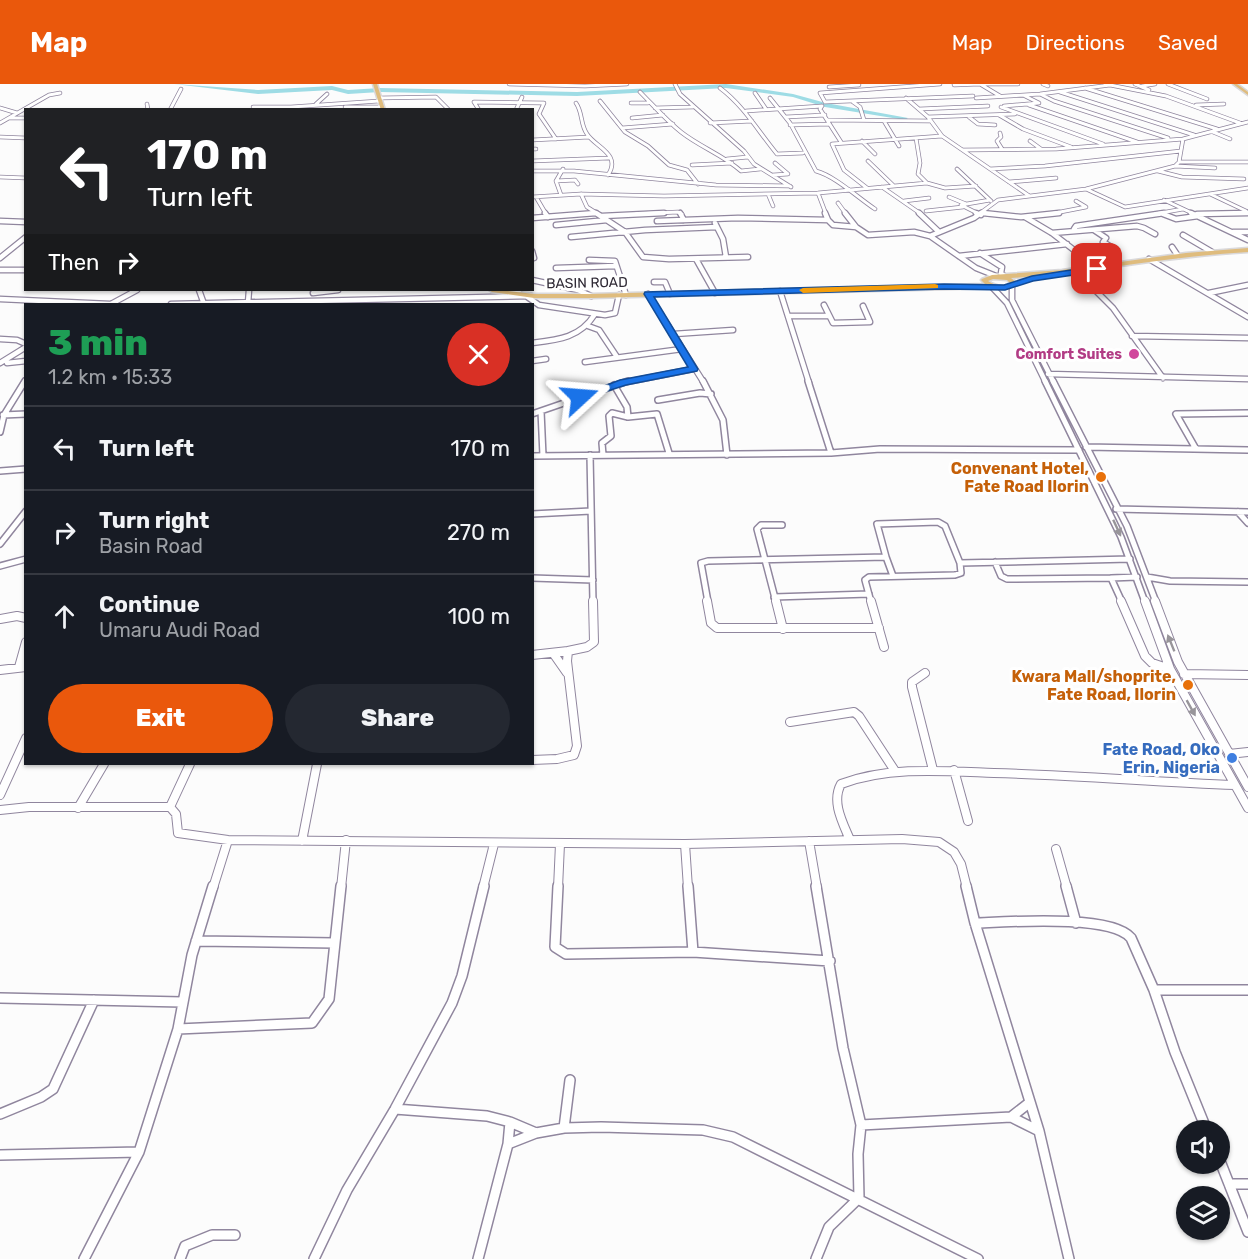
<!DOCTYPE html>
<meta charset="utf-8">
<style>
:root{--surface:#171b24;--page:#242831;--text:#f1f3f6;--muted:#9ea1a6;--line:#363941;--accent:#ea580c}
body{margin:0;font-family:Rubik,sans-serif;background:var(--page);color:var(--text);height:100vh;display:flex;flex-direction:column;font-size:22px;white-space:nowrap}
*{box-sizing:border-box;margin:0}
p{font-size:20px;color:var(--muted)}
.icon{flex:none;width:33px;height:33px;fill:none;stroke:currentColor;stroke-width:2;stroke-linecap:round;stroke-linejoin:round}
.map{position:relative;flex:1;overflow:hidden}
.sheet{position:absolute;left:24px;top:219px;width:510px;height:462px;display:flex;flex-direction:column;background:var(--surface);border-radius:0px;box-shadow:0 2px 4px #0004}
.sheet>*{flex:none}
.hud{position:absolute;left:24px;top:24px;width:510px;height:183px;border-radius:0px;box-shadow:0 2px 4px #0004;background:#202124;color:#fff;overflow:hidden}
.buttons{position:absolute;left:1176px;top:1036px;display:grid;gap:12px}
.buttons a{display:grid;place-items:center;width:54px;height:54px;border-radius:50%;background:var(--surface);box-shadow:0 2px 4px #0004;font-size:30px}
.pin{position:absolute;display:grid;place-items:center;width:51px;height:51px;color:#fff;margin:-26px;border-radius:12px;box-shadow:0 3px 9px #0006}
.me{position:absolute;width:66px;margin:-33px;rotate:71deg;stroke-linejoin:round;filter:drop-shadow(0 0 4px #0008)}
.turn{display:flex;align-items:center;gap:21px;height:126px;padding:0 24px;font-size:27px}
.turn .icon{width:78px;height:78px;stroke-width:2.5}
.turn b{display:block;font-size:42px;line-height:51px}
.then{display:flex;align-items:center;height:57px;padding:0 24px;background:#0003;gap:12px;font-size:22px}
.round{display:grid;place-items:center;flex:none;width:63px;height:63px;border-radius:32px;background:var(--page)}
.head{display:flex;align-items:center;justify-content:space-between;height:102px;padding:0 24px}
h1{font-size:36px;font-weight:800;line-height:45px;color:#1e9e55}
.cta{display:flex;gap:12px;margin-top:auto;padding:12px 24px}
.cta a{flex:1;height:69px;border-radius:36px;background:var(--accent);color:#fff;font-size:24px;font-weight:800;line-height:69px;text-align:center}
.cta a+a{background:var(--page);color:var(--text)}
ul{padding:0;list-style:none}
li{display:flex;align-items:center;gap:18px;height:84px;padding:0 24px;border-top:2px solid var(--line)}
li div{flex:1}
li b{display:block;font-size:22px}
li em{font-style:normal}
header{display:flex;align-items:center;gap:36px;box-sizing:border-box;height:84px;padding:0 30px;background:var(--accent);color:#fff}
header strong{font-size:28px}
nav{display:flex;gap:33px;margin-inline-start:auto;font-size:21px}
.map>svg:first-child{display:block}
</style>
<header>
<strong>Map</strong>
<nav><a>Map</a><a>Directions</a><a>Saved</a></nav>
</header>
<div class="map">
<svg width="1248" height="1175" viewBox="0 0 1248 1175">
<rect width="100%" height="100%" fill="#fcfcfc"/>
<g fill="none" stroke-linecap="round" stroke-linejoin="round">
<path fill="#9edce5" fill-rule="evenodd" d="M174 0 258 6 332 2 348 6 380 4 577 8 726 0 793 10 826 19 908 34 905 36 825 23 793 13 726 4 577 12 380 8 348 10 332 6 258 10Z"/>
<g stroke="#90869e" stroke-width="4.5">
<path id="minor-far4" d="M509 0 585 2 627 0
M675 0 680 10 744 67 754 80 791 103
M981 0H1018
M1043 0 1048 2
M1105 0 1166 12 1240 39
M1135 0 1149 6
M1168 0 1207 15
M954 1 980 0 1000 12
M1142 2 1155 0
M829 3 859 1
M720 4C744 22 758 47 777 70L803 69
M1085 4 1217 45
M640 8C653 21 666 36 681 48 700 63 723 71 741 87L760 85
M1060 8 1194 51
M755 9 766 25
M1040 10 1054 17 1168 54
M379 14 436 13 449 26
M770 14 790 39 816 87C835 92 857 113 875 125
M906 14 928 33 942 52 1028 111
M976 14 1040 10 1110 1
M600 17 625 48 648 62 669 81 687 86 698 100
M825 18 973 12
M825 18 820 9 940 0
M853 18 860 23 864 36
M576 19C583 29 580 40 587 50 595 63 622 70 608 91
M631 19H648
M147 20 148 26
M316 20 327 10
M1029 21 1137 58
M1196 21 1224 20
M822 22 820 25 841 58
M1004 22 1039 19 1025 12
M253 23H291L379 17
M345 23H381
M1001 23 1103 60
M0 24 17 29
M655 24 693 23
M920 25 988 22
M170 26 181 5
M479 26 474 18 544 19 539 30 556 55
M516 26 522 13
M746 27 822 22
M999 31 1023 45 1071 63
M786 33 825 31
M928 33 1015 30
M969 33 978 40 995 41
M10 34H26
M632 34 663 31
M828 36 930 37
M884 37 899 62
M0 39 49 11 60 9
M710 39 752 37
M790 41 829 40
M622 44 673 40
M1213 48 1230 55
M1000 49 1001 53 997 57 1002 65
M0 53 26 54
M916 54 920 79 918 90 927 99
M532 56 589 53
M862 57 875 70
M1030 57 1041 65
M532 65H536
M963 66 1056 65 1183 55
M727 75 748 73
M532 77 609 74
M868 77 894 102
M1179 78H1248
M692 81 732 79
M1175 82 1215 84
M957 85 991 117
M990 85 1045 82 1181 67
M532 87H574L716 101 790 102
M1158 87 1182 93 1244 95
M773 91 788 90 775 79
M0 93 26 94
M556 97 575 96 578 100
M1009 98 1056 94
M882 103 921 130
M867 104 844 86 832 60 942 52
M1086 105 1125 123 1248 104
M818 109 826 130
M581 110 587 123 598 130
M768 110 773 122
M1210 110 1246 127
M561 111 556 97 563 85
M532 113 581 110 664 112 818 109 927 99 945 104 976 102
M536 113 546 130
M949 113 966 120
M1164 116 1194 130
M904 117 929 114
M838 119 846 130
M926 127 963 123
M983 129 989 130
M580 130 596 129
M636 130 678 128 682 130
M979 130 961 121 990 116
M979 130 998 116 1086 105 1175 82 1179 78 1183 55 1248 38
M1050 130 1086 123 1076 117
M1155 130 1183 125
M1197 130 1248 129"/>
</g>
<g stroke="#90869e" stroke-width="7">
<path id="minor-far3" d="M545 129 548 133
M596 129 625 148 643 173 669 175 748 173
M680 129 684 136
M825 129 828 136
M845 129 856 143
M919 129 938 147
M976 129 981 131
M981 129 974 134 930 152 976 184 996 192
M983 129 1021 133 1059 129
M1191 129 1248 156
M1163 130 1176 135 1198 132
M1197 130 1248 129
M602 132 664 129
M1025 133 1052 149 1096 183
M532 134 596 129
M0 137 26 138
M657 137 738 134 828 136 833 141 856 143 868 151 914 148 930 152
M715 139 723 155 726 173
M556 141 607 136
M1074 145 1076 142 1164 129
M1094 146 1106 154 1103 158 1113 164
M1233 148H1248
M1052 149 1137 142 1144 144 1155 150
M1183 151 1212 168
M571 153 645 146 717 143
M1172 163 1178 172
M532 167 534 174H532
M980 169 1002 183 1001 189 1004 192
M959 172 1067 160
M0 174 26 153
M696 175 715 209
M1149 175 1248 233
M589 176 615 177 626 211
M556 184 616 182
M0 186H26
M1077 188 1113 224 1163 294
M532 196 578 206 591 212
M654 198H665L670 210
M991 202 1007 219 1046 299
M1012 202V216L1054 299
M199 206 204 220
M780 207 809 299
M313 209 338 206
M510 209 519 206
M1209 209 1248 201
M648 210 704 299
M526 212 539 221 605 231 615 229 619 211
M0 215 110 220
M248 219 249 206
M111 220 137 206
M171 220 531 212
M824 221 833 239 870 238 863 222
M788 232H829
M588 242 599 246 617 273
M674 250 733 246
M1132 252 1248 254
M0 255 17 256 26 260
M532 259C558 256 580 254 595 230
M532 277 546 275
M585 278 682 265
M0 279 26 263
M7 279 26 277
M1048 290 1248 295
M24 299 26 296
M622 299 693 285"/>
</g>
<g stroke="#90869e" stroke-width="8">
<path id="minor-far2" d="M703 297 723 336 727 371
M808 297 831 369
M1045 297 1121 453 1145 518
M1053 297 1127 442 1156 518
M614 301 627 323 628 333
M658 316 700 309 711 310
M541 327 543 372
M532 330 628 297
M3 331 26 330
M0 348 4 331 25 297
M1086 363 1248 366
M1196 365 1176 330 1248 329
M590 371 593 518
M603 371 602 359 611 352 609 332 612 329 628 333 657 330 669 369
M532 372 831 369 880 365 1079 366
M0 387 26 385
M1116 425 1248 428
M1238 428 1248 439
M532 430 591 427
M0 460 26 427
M886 473 877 440 938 438 945 442 960 479
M995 478 1001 492 1007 495 1111 494
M0 482 26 475
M1147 493 1170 497 1248 498
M532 494 593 496
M774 513 869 510
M708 518 701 479 708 477 886 473 893 492
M776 518 757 445 761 441H782
M871 518 865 496 869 493 955 491 961 489 960 479 1130 475
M1122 518 1111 494 1137 493"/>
</g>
<g stroke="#90869e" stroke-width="10">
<path id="minor-far1" d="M707 517 711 539 717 544H879
M776 517 783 545
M871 517 884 563
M1121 517 1145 572 1152 579 1170 585
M1145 517 1170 585 1248 724
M1155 517 1178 578 1248 703
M0 535 17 532 26 534
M553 569 567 589
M532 571 568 567
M19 583 26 558
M0 586 26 583
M925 589 912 598V603L933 686
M1184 590 1248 591
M790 638 854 628 859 632 895 687
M1229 670 1248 668
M532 676 557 675 574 671 577 662 567 577 568 567 587 563 594 558 593 517
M954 686 968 737
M0 711 26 654
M170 723 190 680
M78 724 104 680
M0 726 29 723H170L176 730 178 749 228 756 685 760 902 755 939 758 954 768 961 780 967 804
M850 756C843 739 831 718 841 700 889 682 944 687 994 689 1074 691 1155 698 1235 701
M302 757 317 680
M809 757 817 804
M685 760 688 804
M1056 765 1067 804
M213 804 228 756
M341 804 346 756
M483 804 494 760
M558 804 560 760"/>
</g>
<g stroke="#90869e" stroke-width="12">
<path id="minor" d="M558 802 555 863 566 870 693 868 830 877
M688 802 693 868
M966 802 975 839 1039 1047 1069 1175
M1066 802 1076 839
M975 839C1007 838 1111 830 1131 854L1154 906H1248
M196 857 334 859
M1154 906 1175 968 1207 1047
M0 914 182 918
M178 945 312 939 329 915 341 802
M395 1025 487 1032 510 1038 536 1049 564 1044 601 1043 703 1046 733 1053 978 1175
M0 1030 41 1013 53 1005 94 916
M1011 1033 1029 1019
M861 1041 1011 1033 1039 1047
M564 1044 570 996
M508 1060 536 1049
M0 1071 139 1068
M1220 1077 1248 1148
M1229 1100H1248
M84 1175 139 1068 178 945 192 871 213 802
M180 1175 185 1162 212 1151H235
M314 1175 347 1106 395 1025 452 919 462 892 484 802
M478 1175 508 1060 510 1038
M816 1175 829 1143 859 1114 858 1070 861 1041 843 964 816 802"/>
</g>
<g stroke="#dad9db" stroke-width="3">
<path id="major" d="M373 0H377L385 26H381Z
M1233 0H1237L1248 8V11Z
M1248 164V168C1169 172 1091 189 1011 194L1017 199V201L1003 205 991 204 591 214H534L492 208 489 206H500L534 210H591L985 200 981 196 982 195 992 191 1062 186 1186 169ZM993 195 1007 196 1011 200C1003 203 995 202 988 197Z"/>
</g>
<use href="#minor-far4" stroke="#fff" stroke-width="3"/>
<use href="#minor-far3" stroke="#fff" stroke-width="4.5"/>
<use href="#minor-far2" stroke="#fff" stroke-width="5"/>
<use href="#minor-far1" stroke="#fff" stroke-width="8"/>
<use href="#minor" stroke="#fff" stroke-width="9"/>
<use href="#major" fill="#dfbc7d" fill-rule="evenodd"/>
</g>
<defs><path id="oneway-solid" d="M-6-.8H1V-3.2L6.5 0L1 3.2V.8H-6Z" transform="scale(1.5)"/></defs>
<g fill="#98959a">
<use href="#oneway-solid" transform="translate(1117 444) rotate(65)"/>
<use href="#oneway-solid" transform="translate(1171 559) rotate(-112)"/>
<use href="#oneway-solid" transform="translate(1191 624) rotate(61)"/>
</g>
<path fill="#1a73e8" stroke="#114b97" stroke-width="1.5" d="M1097 182 1100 183V187L1033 197 1005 206 944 205 654 213 698 285 697 287 626 301 580 316 575 313 620 296 688 283 644 210 645 208 944 200 1004 201 1032 192Z"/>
<path fill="#f59e0b" d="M935 200 938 201V204L803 209 799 206 803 204Z"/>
<circle fill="#d1479c" stroke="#fff" stroke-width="2" cx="1134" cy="270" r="6"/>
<g fill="#e8710a" stroke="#fff" stroke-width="2">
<circle cx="1101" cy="393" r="6"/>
<circle cx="1188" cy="601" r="6"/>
</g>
<circle fill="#3f7fe0" stroke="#fff" stroke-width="2" cx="1232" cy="674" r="6"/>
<g text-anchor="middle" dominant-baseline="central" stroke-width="6" stroke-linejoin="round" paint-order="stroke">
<g font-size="14" fill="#302b36" stroke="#fff">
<text transform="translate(587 199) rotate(-1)">BASIN ROAD</text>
</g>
<g font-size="14" font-weight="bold" fill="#b23c85" stroke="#fff" text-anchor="end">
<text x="1122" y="270">Comfort Suites</text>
</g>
<g font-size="16" font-weight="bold" fill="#c56008" stroke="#fff" text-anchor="end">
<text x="1089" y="384">Convenant Hotel,<tspan x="1089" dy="18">Fate Road Ilorin</tspan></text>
<text x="1176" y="592">Kwara Mall/shoprite,<tspan x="1176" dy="18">Fate Road, Ilorin</tspan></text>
</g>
<g font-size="16" font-weight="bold" fill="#366cbe" stroke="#fff" text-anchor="end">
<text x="1220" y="665">Fate Road, Oko<tspan x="1220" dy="18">Erin, Nigeria</tspan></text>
</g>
</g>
</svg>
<div class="buttons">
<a><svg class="icon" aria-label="sound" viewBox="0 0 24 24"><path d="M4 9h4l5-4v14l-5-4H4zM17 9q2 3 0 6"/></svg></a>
<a><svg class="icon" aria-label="layers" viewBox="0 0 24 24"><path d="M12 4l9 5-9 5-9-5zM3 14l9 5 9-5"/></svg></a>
</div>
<div class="pin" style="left:1097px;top:185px;background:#d93025"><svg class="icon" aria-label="arrive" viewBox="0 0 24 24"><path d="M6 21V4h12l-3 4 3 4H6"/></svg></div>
<svg class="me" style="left:580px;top:313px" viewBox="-20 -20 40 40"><path d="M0-17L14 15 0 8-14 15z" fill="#1a73e8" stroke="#fff" stroke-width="4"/></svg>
<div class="hud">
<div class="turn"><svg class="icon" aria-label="left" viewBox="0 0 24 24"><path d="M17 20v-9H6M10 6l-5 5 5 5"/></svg><div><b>170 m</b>Turn left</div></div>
<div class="then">Then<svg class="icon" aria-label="right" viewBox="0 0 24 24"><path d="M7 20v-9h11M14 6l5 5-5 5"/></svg></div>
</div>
<section class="sheet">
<div class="head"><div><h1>3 min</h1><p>1.2 km · 15:33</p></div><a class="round" style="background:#d93025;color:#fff"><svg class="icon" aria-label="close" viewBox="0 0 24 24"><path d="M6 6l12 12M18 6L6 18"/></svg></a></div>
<ul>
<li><svg class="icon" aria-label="left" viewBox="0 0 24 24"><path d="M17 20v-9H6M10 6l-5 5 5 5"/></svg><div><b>Turn left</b></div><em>170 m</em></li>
<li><svg class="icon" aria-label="right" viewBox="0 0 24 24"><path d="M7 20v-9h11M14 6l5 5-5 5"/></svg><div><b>Turn right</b><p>Basin Road</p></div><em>270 m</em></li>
<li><svg class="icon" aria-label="ahead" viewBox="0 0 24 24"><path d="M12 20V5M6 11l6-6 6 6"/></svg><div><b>Continue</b><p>Umaru Audi Road</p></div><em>100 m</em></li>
</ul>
<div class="cta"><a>Exit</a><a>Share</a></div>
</section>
</div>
